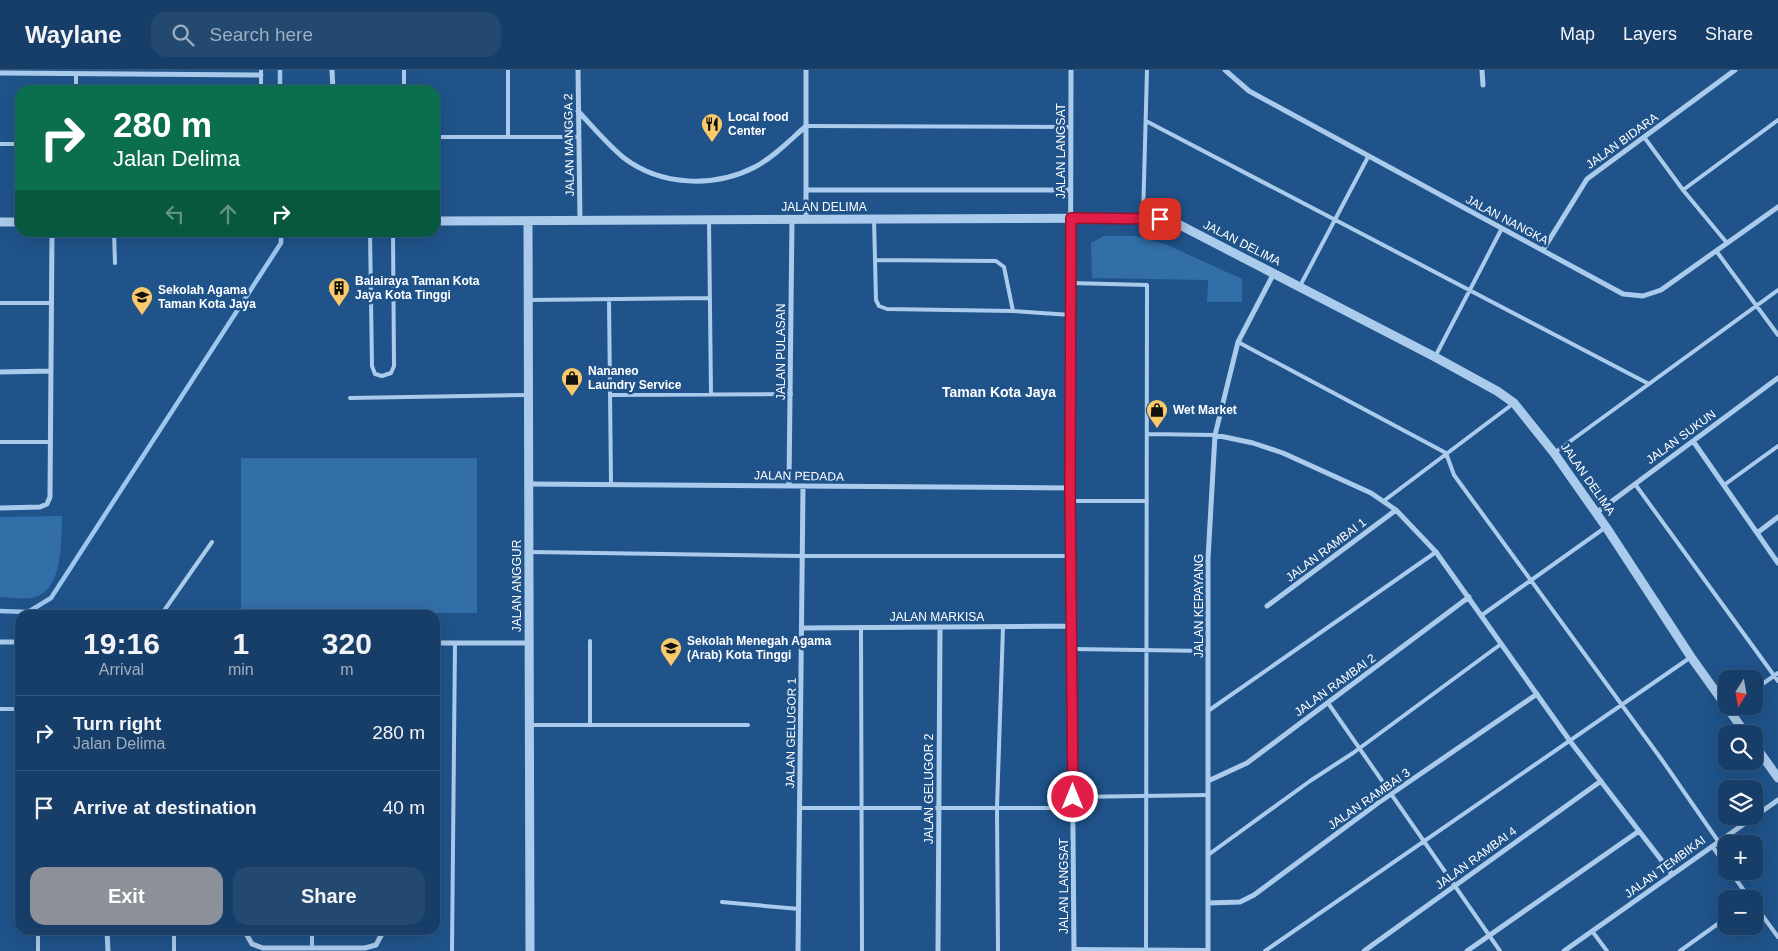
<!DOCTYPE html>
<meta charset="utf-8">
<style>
:root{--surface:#173e68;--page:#244971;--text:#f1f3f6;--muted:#9eaec0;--line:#36577c;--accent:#8c9099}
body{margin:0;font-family:Helvetica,sans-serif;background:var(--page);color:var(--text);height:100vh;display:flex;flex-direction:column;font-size:19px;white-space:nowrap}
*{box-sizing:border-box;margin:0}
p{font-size:16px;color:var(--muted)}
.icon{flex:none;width:28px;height:28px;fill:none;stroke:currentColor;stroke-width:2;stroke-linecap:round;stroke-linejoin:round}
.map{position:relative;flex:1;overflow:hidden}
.drawer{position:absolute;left:15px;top:540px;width:425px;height:325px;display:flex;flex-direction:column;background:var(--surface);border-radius:15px;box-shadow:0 5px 20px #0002,0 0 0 1px var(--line)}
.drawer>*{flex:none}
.hud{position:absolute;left:15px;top:15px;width:425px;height:152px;border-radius:15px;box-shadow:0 5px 20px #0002,0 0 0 1px var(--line);background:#0b6e4f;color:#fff;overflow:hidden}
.needle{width:32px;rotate:191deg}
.controls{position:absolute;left:1718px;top:600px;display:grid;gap:10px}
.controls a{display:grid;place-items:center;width:45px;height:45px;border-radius:10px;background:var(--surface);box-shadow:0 5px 20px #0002,0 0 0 1px var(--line);font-size:25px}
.pin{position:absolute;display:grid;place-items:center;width:42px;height:42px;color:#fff;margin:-21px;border-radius:10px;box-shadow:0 2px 8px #0006}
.me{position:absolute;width:55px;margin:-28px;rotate:0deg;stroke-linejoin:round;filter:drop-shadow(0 0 4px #0008)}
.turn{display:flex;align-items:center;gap:18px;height:105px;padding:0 15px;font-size:22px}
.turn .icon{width:65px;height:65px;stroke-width:2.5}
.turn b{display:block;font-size:35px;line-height:42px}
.lanes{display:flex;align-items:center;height:48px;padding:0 15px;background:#0003;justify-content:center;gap:25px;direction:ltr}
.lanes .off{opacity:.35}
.eta{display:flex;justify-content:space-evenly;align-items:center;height:85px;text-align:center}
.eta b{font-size:30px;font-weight:800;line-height:35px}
.cta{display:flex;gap:10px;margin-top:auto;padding:10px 15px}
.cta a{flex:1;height:58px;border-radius:15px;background:var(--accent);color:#fff;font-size:20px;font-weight:800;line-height:58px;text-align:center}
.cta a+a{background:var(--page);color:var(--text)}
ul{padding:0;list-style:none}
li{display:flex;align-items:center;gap:15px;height:75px;padding:0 15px;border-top:1px solid var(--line)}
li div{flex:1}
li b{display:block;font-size:19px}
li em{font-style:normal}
header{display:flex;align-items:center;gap:30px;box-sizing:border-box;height:70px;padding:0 25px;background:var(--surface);border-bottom:1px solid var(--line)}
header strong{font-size:24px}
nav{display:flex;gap:28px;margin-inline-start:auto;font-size:18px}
.search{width:350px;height:45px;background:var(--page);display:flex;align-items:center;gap:12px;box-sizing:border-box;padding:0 18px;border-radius:15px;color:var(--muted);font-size:19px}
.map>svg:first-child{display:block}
</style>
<header>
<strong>Waylane</strong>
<div class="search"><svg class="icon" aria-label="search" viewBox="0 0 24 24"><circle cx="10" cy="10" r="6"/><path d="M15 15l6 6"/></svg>Search here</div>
<nav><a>Map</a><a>Layers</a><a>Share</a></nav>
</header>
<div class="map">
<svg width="1778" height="881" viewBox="0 0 1778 881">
<rect width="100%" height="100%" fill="#1f538a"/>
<path fill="#326ea8" d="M1104 166H1135L1165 174 1242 209V232H1207L1208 210 1092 208 1091 173Z
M241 388H477V543H241Z
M62 446C61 470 64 522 32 528 22 529 10 528 0 527V447Z"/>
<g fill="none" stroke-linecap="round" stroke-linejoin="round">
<path stroke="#9ec7ed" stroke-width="4.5" d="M280 0V20
M0 541 28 542 51 528 281 173V162"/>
<path stroke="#abcbec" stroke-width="4" d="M404 0V20
M508 0V67
M76 20V4
M261 20V0
M1146 51 1649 314
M806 56 1071 57
M435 67H579
M1644 67 1683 120 1727 173
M0 74H20
M1683 120 1778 50
M1143 148 1147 0
M874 149 876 230 879 236 887 239 1013 241 1071 245
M709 150 711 324
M114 162 115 193
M370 162 372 296 375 304 382 306 391 303 394 296 393 162
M1717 182 1778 265
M876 190 996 191 1004 197 1013 241
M1071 213 1147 215 1146 881
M1300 216 1368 87
M609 229 611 414
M528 230 710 228
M0 233H51
M1238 272 1446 383 1454 405 1662 690 1718 771
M1435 287 1501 160
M610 325 791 324
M350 328 528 325
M1147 364 1215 365
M0 372H51
M1554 383 1778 220
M1635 414 1778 611
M1724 415 1778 376
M1385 430 1514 333
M1071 431H1147
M530 482 801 486H1071
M161 545 212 472
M1482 545 1606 457
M861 558 862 881
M1072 579 1208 581
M1754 620 1778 603
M1328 633 1500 881
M0 639H20
M1208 641 1436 482
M530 655H748
M590 655V571
M1073 727 1208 725
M800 738H1073
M1712 776 1726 796
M1208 785 1310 711 1353 683 1501 574
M1730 801 1750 829
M722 832 799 839
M1754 834 1778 867
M1592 861 1607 881
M312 878V860
M1074 879 1208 880
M38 881V860
M174 881V860
M452 881 455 573
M998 881 997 737 1003 557
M1265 881 1691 587
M1680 881 1726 848"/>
<path stroke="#abcbec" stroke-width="5" d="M332 0 333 20
M578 0 580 150
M806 0V149
M1071 0 1070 418 1074 881
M1225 0 1249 21 1623 224 1643 226 1661 220 1778 137
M1482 0 1483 15
M0 3 261 5
M578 41C593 57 607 74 624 88 661 116 714 118 755 97 774 87 790 70 806 56
M807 120H1071
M1543 180 1587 109 1735 0
M0 302 51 301
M1215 365 1253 373 1283 383 1371 423 1396 440 1436 482 1570 671 1672 804
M1693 371 1778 493
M529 414 1070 418
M789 415 792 149
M0 438 40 437 47 434 50 427 52 162
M1596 443 1778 308
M1757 463 1778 447
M1267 536 1396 440
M802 558 1072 556
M0 572H20
M435 573H529
M1208 711 1247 693 1469 527
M1208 833 1240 832 1254 825 1378 733 1537 624
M107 860 108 881
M244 860 252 874 263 878H365L376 875 384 860
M798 881 803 416
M938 881 940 557
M1208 881V489L1215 365 1238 272 1274 203
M1364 881 1601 711
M1467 881 1639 761
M1564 881 1778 730"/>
<path stroke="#abcbec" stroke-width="9" d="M435 151 1143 148 1176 153 1435 287 1497 321 1514 333 1554 383 1606 457 1691 587 1746 664
M528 151 530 881
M0 152H20
M1754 674 1778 708"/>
</g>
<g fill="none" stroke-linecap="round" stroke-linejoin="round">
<g stroke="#92132f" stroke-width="12">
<path id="route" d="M1073 727 1070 418 1071 148 1160 149"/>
</g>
<use href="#route" stroke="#e11d48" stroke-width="9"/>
</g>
<defs>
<g id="restaurant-pin" transform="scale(1.125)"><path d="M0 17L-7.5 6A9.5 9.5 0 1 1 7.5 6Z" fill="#fac96a" stroke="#1f538a"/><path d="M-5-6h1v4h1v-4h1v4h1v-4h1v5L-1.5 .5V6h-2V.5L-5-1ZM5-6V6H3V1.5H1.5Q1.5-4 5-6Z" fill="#111"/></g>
<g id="building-pin" transform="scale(1.125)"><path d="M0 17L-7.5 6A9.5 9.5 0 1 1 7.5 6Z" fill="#fac96a" stroke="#1f538a"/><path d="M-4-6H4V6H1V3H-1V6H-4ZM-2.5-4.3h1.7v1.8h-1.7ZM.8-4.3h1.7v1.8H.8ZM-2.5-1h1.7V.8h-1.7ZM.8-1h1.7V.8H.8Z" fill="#111"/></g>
<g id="school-pin" transform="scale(1.125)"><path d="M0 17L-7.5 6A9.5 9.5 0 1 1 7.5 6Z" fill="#fac96a" stroke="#1f538a"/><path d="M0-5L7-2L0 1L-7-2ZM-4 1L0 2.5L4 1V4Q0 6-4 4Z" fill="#111"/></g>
<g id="shop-pin" transform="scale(1.125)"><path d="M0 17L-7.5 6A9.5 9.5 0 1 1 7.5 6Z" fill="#fac96a" stroke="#1f538a"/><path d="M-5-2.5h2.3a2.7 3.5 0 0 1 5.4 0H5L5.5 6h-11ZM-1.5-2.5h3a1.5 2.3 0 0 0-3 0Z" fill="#111"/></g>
</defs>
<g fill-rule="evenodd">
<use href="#restaurant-pin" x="712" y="54"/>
<use href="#building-pin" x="339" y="218"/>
<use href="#school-pin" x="142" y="227"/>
<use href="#shop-pin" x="572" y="308"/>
<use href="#shop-pin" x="1157" y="340"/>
<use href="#school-pin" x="671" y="578"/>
</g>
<g text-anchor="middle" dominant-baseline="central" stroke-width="5" stroke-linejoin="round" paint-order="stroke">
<g font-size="12" font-weight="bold" fill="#fff" stroke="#1f538a" text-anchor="start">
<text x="728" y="47">Local food<tspan x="728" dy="14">Center</tspan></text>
<text x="355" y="211">Balairaya Taman Kota<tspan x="355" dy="14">Jaya Kota Tinggi</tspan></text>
<text x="158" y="220">Sekolah Agama<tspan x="158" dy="14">Taman Kota Jaya</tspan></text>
<text x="588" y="301">Nananeo<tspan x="588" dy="14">Laundry Service</tspan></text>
<text x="1173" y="340">Wet Market</text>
<text x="687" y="571">Sekolah Menegah Agama<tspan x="687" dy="14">(Arab) Kota Tinggi</tspan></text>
</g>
<g font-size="12" fill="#fff" stroke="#1f538a">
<text transform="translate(1622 71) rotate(-36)">JALAN BIDARA</text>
<text transform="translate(569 75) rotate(-91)">JALAN MANGGA 2</text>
<text transform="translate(1061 81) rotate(-90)">JALAN LANGSAT</text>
<text x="824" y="137">JALAN DELIMA</text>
<text transform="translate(1507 150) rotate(28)">JALAN NANGKA</text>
<text transform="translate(1242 173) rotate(27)">JALAN DELIMA</text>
<text transform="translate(781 282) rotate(-90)">JALAN PULASAN</text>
<text transform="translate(1681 367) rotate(-36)">JALAN SUKUN</text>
<text transform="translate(799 406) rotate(1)">JALAN PEDADA</text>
<text transform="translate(1588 409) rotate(55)">JALAN DELIMA</text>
<text transform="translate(1326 480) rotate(-37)">JALAN RAMBAI 1</text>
<text transform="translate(517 516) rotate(-90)">JALAN ANGGUR</text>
<text transform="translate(1199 536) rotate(-90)">JALAN KEPAYANG</text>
<text x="937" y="547">JALAN MARKISA</text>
<text transform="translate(1335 615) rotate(-36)">JALAN RAMBAI 2</text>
<text transform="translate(791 663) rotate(-89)">JALAN GELUGOR 1</text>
<text transform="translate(929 719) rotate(-90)">JALAN GELUGOR 2</text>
<text transform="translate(1369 729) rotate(-35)">JALAN RAMBAI 3</text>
<text transform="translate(1476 788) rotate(-36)">JALAN RAMBAI 4</text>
<text transform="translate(1665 797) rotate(-36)">JALAN TEMBIKAI</text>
<text transform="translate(1064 816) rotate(-90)">JALAN LANGSAT</text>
</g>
<g font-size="14" font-weight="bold" fill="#fff" stroke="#1f538a">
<text x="999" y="322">Taman Kota Jaya</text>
</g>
</g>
</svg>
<div class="controls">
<a><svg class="needle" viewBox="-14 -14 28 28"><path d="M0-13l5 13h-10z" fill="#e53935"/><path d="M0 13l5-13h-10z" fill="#9eaec0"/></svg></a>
<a><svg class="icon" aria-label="search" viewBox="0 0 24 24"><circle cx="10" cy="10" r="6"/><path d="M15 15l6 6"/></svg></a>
<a><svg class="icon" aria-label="layers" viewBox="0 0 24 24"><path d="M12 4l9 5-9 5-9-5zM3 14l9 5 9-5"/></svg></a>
<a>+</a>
<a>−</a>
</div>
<div class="pin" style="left:1160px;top:149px;background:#d93025"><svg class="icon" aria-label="arrive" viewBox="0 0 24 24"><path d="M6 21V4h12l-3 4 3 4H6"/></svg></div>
<svg class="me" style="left:1073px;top:727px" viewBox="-20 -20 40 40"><circle r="17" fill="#e11d48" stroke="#fff" stroke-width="3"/><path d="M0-11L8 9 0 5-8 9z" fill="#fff"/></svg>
<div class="hud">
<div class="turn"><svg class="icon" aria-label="right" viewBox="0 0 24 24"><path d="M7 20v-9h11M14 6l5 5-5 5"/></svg><div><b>280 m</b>Jalan Delima</div></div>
<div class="lanes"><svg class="icon off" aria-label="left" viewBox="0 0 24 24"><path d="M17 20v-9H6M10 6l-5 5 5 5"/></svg><svg class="icon off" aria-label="ahead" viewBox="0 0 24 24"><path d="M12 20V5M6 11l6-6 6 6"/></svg><svg class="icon" aria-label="right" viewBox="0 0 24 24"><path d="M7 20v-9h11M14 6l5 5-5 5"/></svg></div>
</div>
<section class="drawer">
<div class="eta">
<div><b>19:16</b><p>Arrival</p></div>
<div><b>1</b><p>min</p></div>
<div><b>320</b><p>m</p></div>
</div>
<ul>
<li><svg class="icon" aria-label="right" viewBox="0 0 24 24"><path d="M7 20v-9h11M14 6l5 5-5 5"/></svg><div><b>Turn right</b><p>Jalan Delima</p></div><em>280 m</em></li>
<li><svg class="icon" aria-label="arrive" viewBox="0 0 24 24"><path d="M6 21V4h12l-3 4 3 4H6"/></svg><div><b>Arrive at destination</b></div><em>40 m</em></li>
</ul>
<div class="cta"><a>Exit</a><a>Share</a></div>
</section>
</div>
